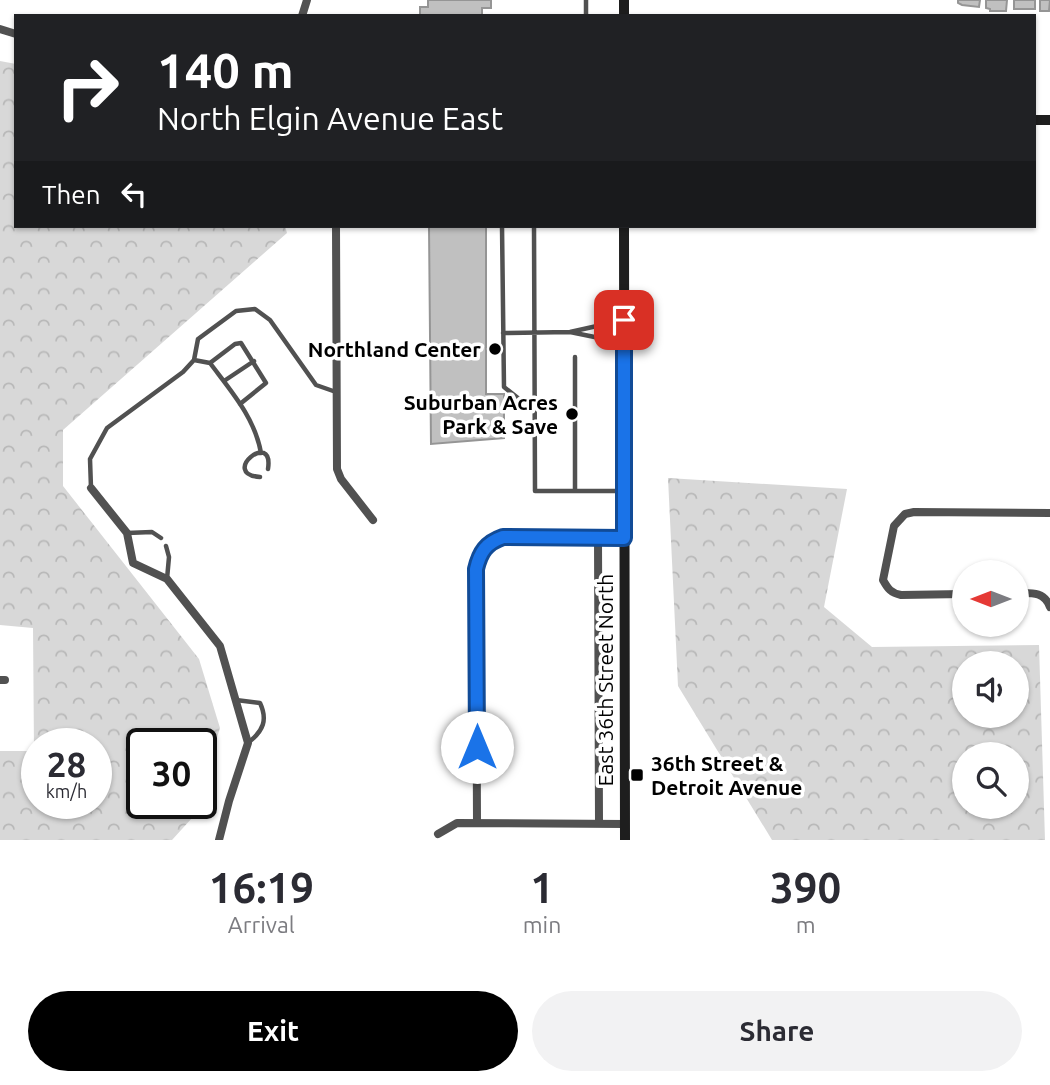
<!DOCTYPE html>
<style>
:root{--surface:#fff;--page:#f2f2f3;--text:#2b2b33;--muted:#7c7c81;--accent:#000}
body{margin:0;font-family:Ubuntu,sans-serif;background:var(--page);color:var(--text);height:100vh;display:flex;flex-direction:column;font-size:26px;white-space:nowrap}
*{box-sizing:border-box;margin:0}
p{font-size:23px;color:var(--muted)}
.icon{flex:none;width:38px;height:38px;fill:none;stroke:currentColor;stroke-width:2;stroke-linecap:round;stroke-linejoin:round}
.map{position:relative;height:840px;overflow:hidden}
.drawer{display:flex;flex-direction:column;background:var(--surface);flex:1}
.drawer>*{flex:none}
.guide{position:absolute;left:14px;top:14px;width:1022px;height:214px;border-radius:0px;box-shadow:0 2px 5px #0004;background:#202124;color:#fff;overflow:hidden}
.needle{width:46px;rotate:270deg}
.buttons{position:absolute;left:952px;top:560px;display:grid;gap:14px}
.buttons a{display:grid;place-items:center;width:77px;height:77px;border-radius:50%;background:var(--surface);box-shadow:0 2px 5px #0004;font-size:35px}
.speed{position:absolute;left:21px;top:728px;display:flex;gap:14px;font-size:35px;font-weight:700;text-align:center}
.speed>*{display:grid;place-content:center;width:91px;height:91px;border-radius:50%;background:var(--surface);box-shadow:0 2px 5px #0004;line-height:1}
.speed small{font-size:18px;font-weight:400}
.speed .limit{border:4px solid #111;border-radius:10px;background:#fff;color:#111}
.pin{position:absolute;display:grid;place-items:center;width:60px;height:60px;color:#fff;margin:-30px;border-radius:14px;box-shadow:0 4px 10px #0006}
.me{position:absolute;width:77px;margin:-38px;rotate:0deg;stroke-linejoin:round;filter:drop-shadow(0 0 5px #0008)}
.turn{display:flex;align-items:center;gap:24px;height:147px;padding:0 28px;font-size:32px}
.turn .icon{width:91px;height:91px;stroke-width:2.5}
.turn b{display:block;font-size:49px;line-height:60px}
.then{display:flex;align-items:center;height:66px;padding:0 28px;background:#0003;gap:14px;font-size:26px}
.eta{display:flex;justify-content:space-evenly;align-items:center;height:119px;text-align:center}
.eta b{font-size:42px;font-weight:600;line-height:49px}
.primary-button{display:flex;gap:14px;margin-top:auto;padding:14px 28px}
.primary-button a{flex:1;height:80px;border-radius:42px;background:var(--accent);color:#fff;font-size:28px;font-weight:600;line-height:80px;text-align:center}
.primary-button a+a{background:var(--page);color:var(--text)}
.map>svg:first-child{display:block}
</style>
<div class="map">
<svg width="1050" height="840" viewBox="0 0 1050 840">
<defs>
<pattern id="forest-crowns" width="20" height="18" patternUnits="userSpaceOnUse" patternTransform="scale(1.75)"><rect width="20" height="18" fill="#d8d8d8"/><path d="M2 6a3 3 0 1 1 6 0M12 15a3 3 0 1 1 6 0" fill="none" stroke="#b8b8b8"/></pattern>
</defs>
<rect width="100%" height="100%" fill="#fff"/>
<path fill="url(#forest-crowns)" fill-rule="evenodd" d="M0 61 16 64V226H285L287 233 63 430V486L199 659 220 728 201 788V744H142V803H196L192 818 172 840H0V751H34L33 628 0 625ZM37 744H96V803H37Z
M668 478 847 489 824 607 872 647 1039 645 1045 840H772L678 686ZM964 663H1017V716H964ZM964 754H1017V807H964Z"/>
<path fill="#c0c0c0" stroke="#959595" stroke-width="2" d="M428 0H491V8H482V16H420V7H428Z
M958 0H980L979 7 962 5 958 3Z
M986 0H1007L1006 11H990V9L986 8Z
M1014 0H1035V9H1014Z
M1040 0H1050L1049 11H1040Z
M429 226H486V394H504V438L431 444Z"/>
<g fill="none" stroke-linecap="round" stroke-linejoin="round">
<path stroke="#515151" stroke-width="4.5" d="M586 0V16
M502 226 504 387 533 410
M534 226 535 491H622
M570 332 624 343
M503 333 570 332 624 320
M575 357V491
M194 360 210 363C231 391 255 418 261 453
M210 363 235 344 241 343 266 383 240 404
M224 381 254 361
M260 477C219 474 274 429 268 469
M91 488 90 459 107 428 183 372 194 360 198 339 236 311 255 309 270 320 316 385 336 392
M127 533 152 532 161 538
M166 546 169 557 167 579
M236 700 260 703C268 720 263 731 249 742"/>
<path stroke="#515151" stroke-width="8" d="M302 16 307 0
M0 29 16 34
M336 226 337 469 341 479 373 520
M91 488 127 533 133 563 167 579 220 646 248 743 229 801 219 840
M598 538 599 824
M1017 593C1031 593 1044 591 1050 607
M964 594 901 595C891 593 888 589 883 580L894 526 905 514 914 512 1050 513
M0 680H5
M477 823 476 569C480 552 487 543 503 537L624 538
M438 834 457 823 625 824"/>
<path stroke="#1e1e1e" stroke-width="10" d="M624 0V16
M1034 120H1050
M624 226 625 840"/>
</g>
<g fill="none" stroke-linecap="round" stroke-linejoin="round">
<g stroke="#114b97" stroke-width="18">
<path id="route" d="M477 747 476 569C480 552 486 543 503 537L624 538V320"/>
</g>
<use href="#route" stroke="#1a73e8" stroke-width="12"/>
</g>
<g fill="#000" stroke="#fff" stroke-width="2.5">
<circle cx="495" cy="349" r="7"/>
<circle cx="572" cy="414" r="7"/>
<rect x="630" y="768" width="14" height="14" rx="3.5"/>
</g>
<g text-anchor="middle" dominant-baseline="central" stroke-width="7" stroke-linejoin="round" paint-order="stroke">
<g font-size="21" font-weight="bold" fill="#000" stroke="#fff" text-anchor="end">
<text x="481" y="349">Northland Center</text>
<text x="558" y="402">Suburban Acres<tspan x="558" dy="24">Park &amp; Save</tspan></text>
<text x="651" y="763" text-anchor="start">36th Street &amp;<tspan x="651" dy="24">Detroit Avenue</tspan></text>
</g>
<g font-size="21" fill="#000" stroke="#fff">
<text transform="translate(605 680) rotate(-90)">East 36th Street North</text>
</g>
</g>
</svg>
<div class="buttons">
<a><svg class="needle" viewBox="-14 -14 28 28"><path d="M0-13l5 13h-10z" fill="#e53935"/><path d="M0 13l5-13h-10z" fill="#7c7c81"/></svg></a>
<a><svg class="icon" aria-label="sound" viewBox="0 0 24 24"><path d="M4 9h4l5-4v14l-5-4H4zM17 9q2 3 0 6"/></svg></a>
<a><svg class="icon" aria-label="search" viewBox="0 0 24 24"><circle cx="10" cy="10" r="6"/><path d="M15 15l6 6"/></svg></a>
</div>
<div class="speed"><div>28<small>km/h</small></div><div class="limit">30</div></div>
<div class="pin" style="left:624px;top:320px;background:#d93025"><svg class="icon" aria-label="arrive" viewBox="0 0 24 24"><path d="M6 21V4h12l-3 4 3 4H6"/></svg></div>
<svg class="me" style="left:477px;top:747px" viewBox="-20 -20 40 40"><circle r="19" fill="#fff"/><path d="M0-13L10 11 0 6-10 11z" fill="#1a73e8"/></svg>
<div class="guide">
<div class="turn"><svg class="icon" aria-label="right" viewBox="0 0 24 24"><path d="M7 20v-9h11M14 6l5 5-5 5"/></svg><div><b>140 m</b>North Elgin Avenue East</div></div>
<div class="then">Then<svg class="icon" aria-label="left" viewBox="0 0 24 24"><path d="M17 20v-9H6M10 6l-5 5 5 5"/></svg></div>
</div>
</div>
<section class="drawer">
<div class="eta">
<div><b>16:19</b><p>Arrival</p></div>
<div><b>1</b><p>min</p></div>
<div><b>390</b><p>m</p></div>
</div>
<div class="primary-button"><a>Exit</a><a>Share</a></div>
</section>
